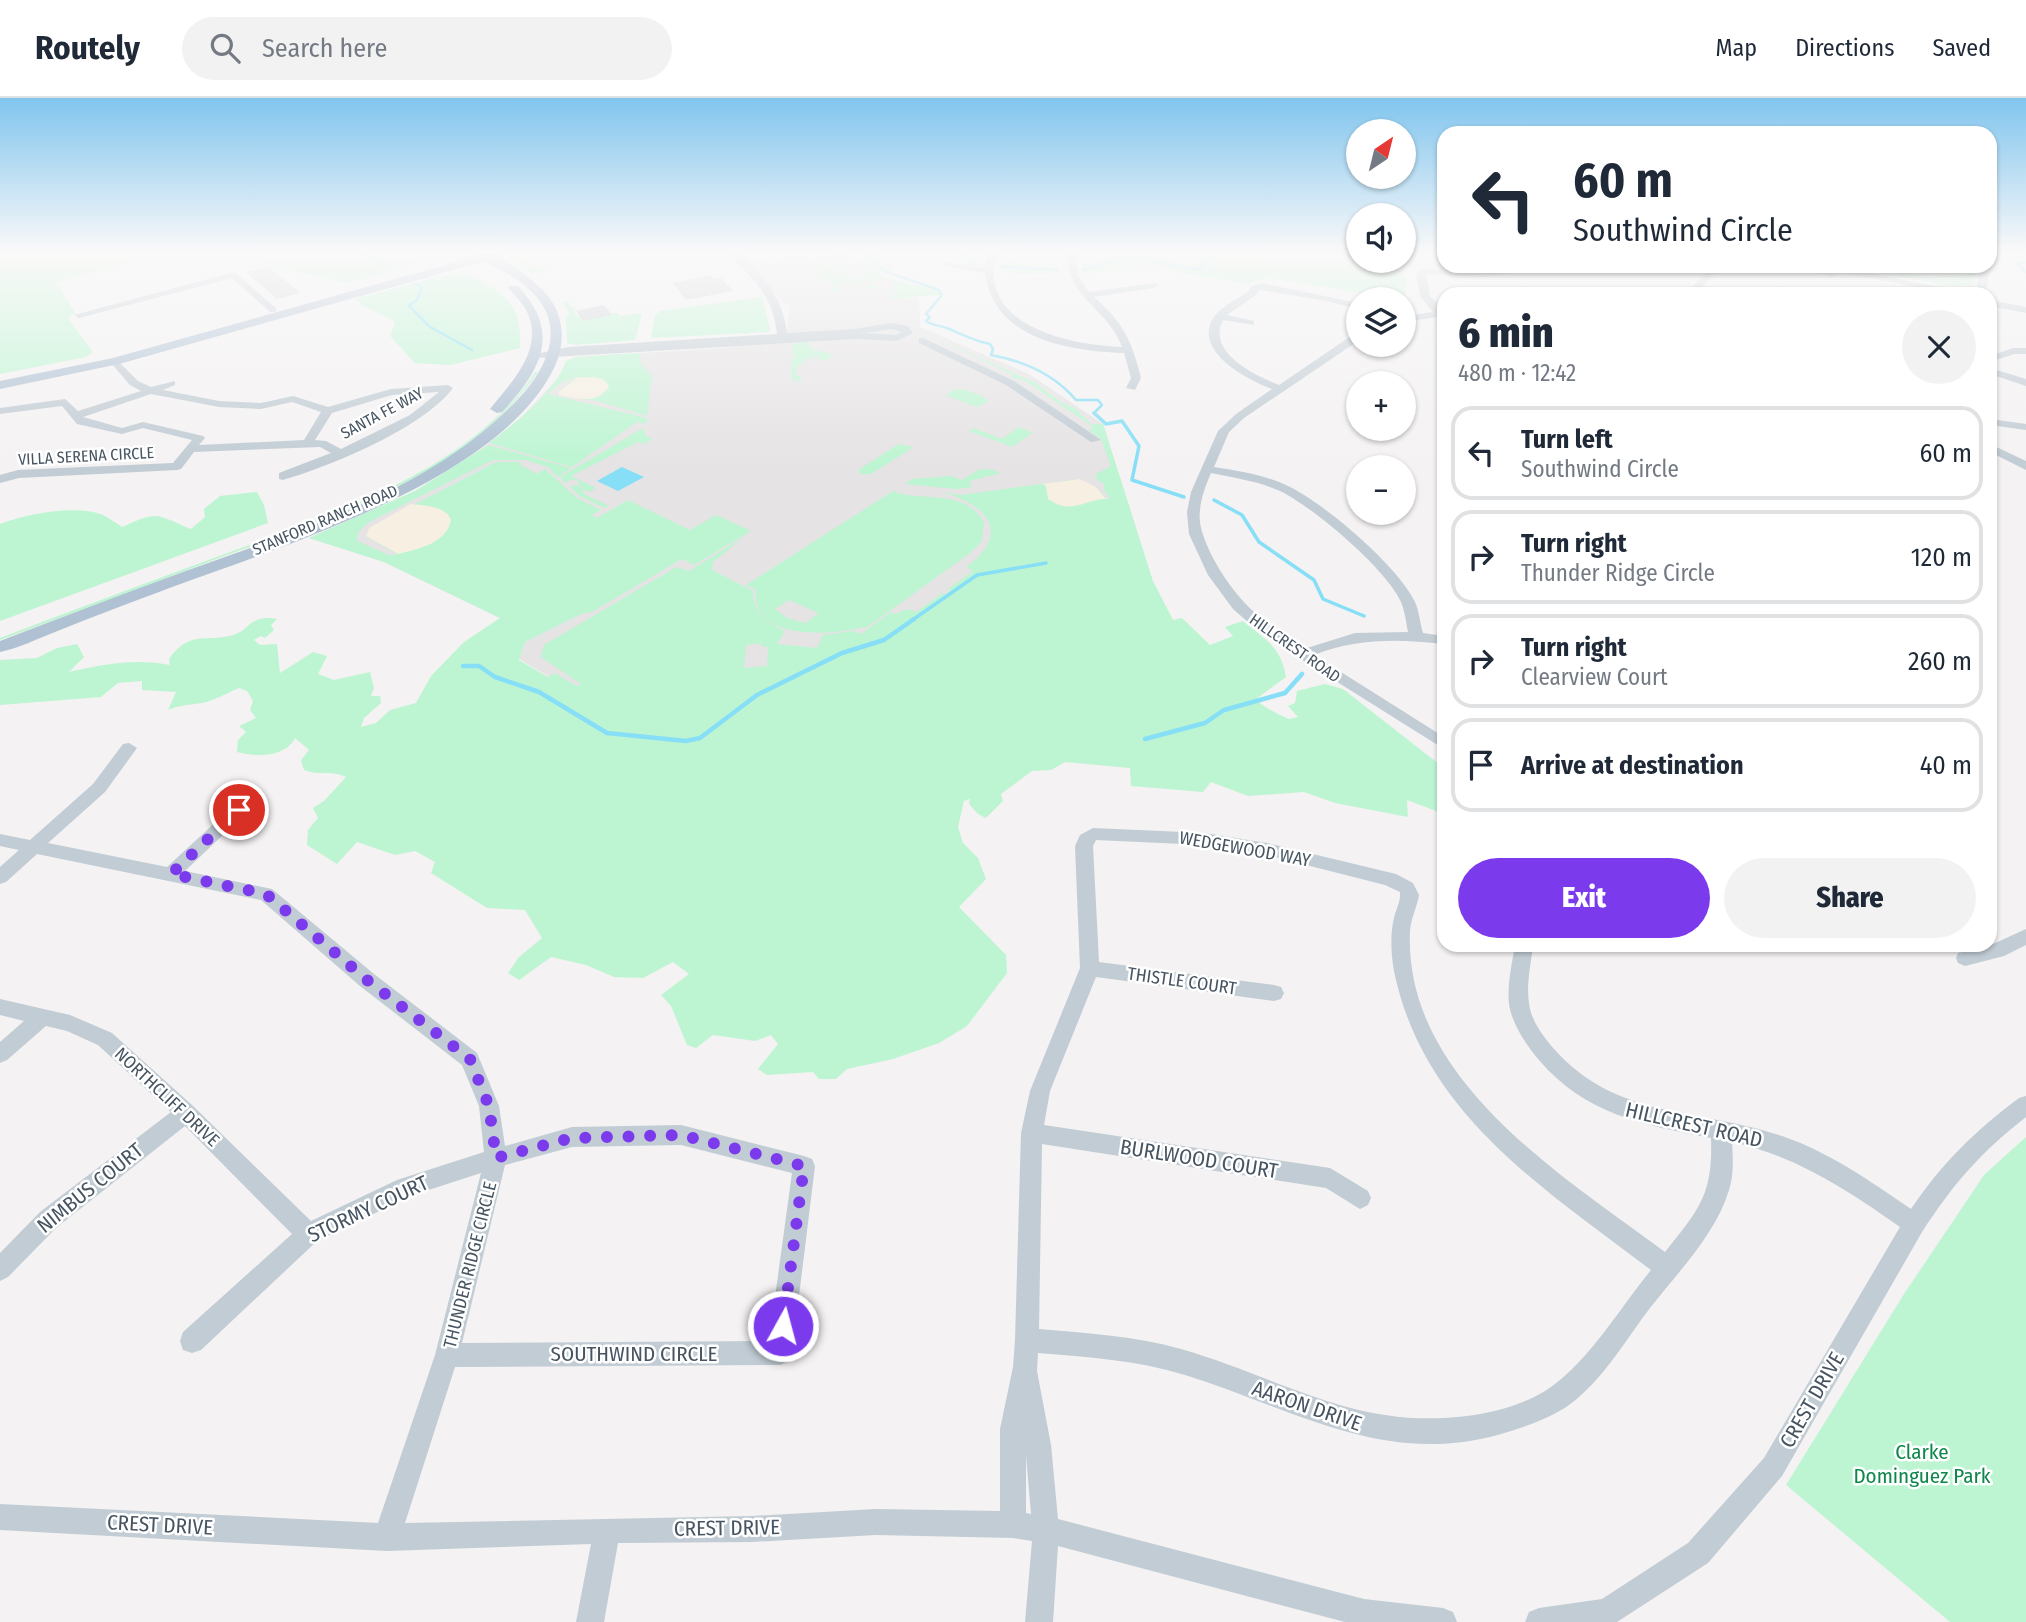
<!DOCTYPE html>
<meta charset="utf-8">
<style>
:root{--surface:#fff;--page:#f2f2f3;--text:#1f2937;--muted:#747a83;--line:#e0e1e3;--accent:#7c3aed}
body{margin:0;font-family:"Fira Sans Condensed",sans-serif;background:var(--page);color:var(--text);height:100vh;display:flex;flex-direction:column;font-size:26px;white-space:nowrap}
*{box-sizing:border-box;margin:0}
p{font-size:23px;color:var(--muted)}
.icon{flex:none;width:38px;height:38px;fill:none;stroke:currentColor;stroke-width:2;stroke-linecap:round;stroke-linejoin:round}
.map{position:relative;flex:1;overflow:hidden}
.drawer{position:absolute;left:1437px;top:189px;width:560px;height:665px;display:flex;flex-direction:column;background:var(--surface);border-radius:21px;box-shadow:0 2px 5px #0004}
.drawer>*{flex:none}
.banner{position:absolute;left:1437px;top:28px;width:560px;height:147px;border-radius:21px;box-shadow:0 2px 5px #0004;background:#fff;color:var(--text);overflow:hidden}
.needle{width:46px;rotate:35deg}
.buttons{position:absolute;left:1346px;top:21px;display:grid;gap:14px}
.buttons a{display:grid;place-items:center;width:70px;height:70px;border-radius:50%;background:var(--surface);box-shadow:0 2px 5px #0004;font-size:35px}
.pin{position:absolute;display:grid;place-items:center;width:60px;height:60px;color:#fff;margin:-30px;border:4px solid #fff;border-radius:50%;box-shadow:0 2px 7px #0007}
.me{position:absolute;width:77px;margin:-38px;rotate:7deg;stroke-linejoin:round;filter:drop-shadow(0 0 5px #0008)}
.turn{display:flex;align-items:center;gap:24px;height:147px;padding:0 21px;font-size:32px}
.turn .icon{width:91px;height:91px;stroke-width:2.5}
.turn b{display:block;font-size:49px;line-height:60px}
.round{display:grid;place-items:center;flex:none;width:74px;height:74px;border-radius:37px;background:var(--page)}
.head{display:flex;align-items:center;justify-content:space-between;height:119px;padding:0 21px}
h1{font-size:42px;font-weight:800;line-height:52px}
.button{display:flex;gap:14px;margin-top:auto;padding:14px 21px}
.button a{flex:1;height:80px;border-radius:42px;background:var(--accent);color:#fff;font-size:28px;font-weight:800;line-height:80px;text-align:center}
.button a+a{background:var(--page);color:var(--text)}
ul{padding:0;list-style:none}
li{display:flex;align-items:center;gap:21px;height:94px;margin:0 14px 10px;padding:0 7px;border:4px solid var(--line);border-radius:21px}
li div{flex:1}
li b{display:block;font-size:26px}
li em{font-style:normal}
header{display:flex;align-items:center;gap:42px;box-sizing:border-box;height:98px;padding:0 35px;background:var(--surface);border-bottom:2px solid var(--line)}
header strong{font-size:33px}
nav{display:flex;gap:38px;margin-inline-start:auto;font-size:24px}
.search{width:490px;height:63px;background:var(--page);display:flex;align-items:center;gap:18px;box-sizing:border-box;padding:0 24px;border-radius:38px;color:var(--muted);font-size:26px}
.map>svg:first-child{display:block}
</style>
<header>
<strong>Routely</strong>
<div class="search"><svg class="icon" aria-label="search" viewBox="0 0 24 24"><circle cx="10" cy="10" r="6"/><path d="M15 15l6 6"/></svg>Search here</div>
<nav><a>Map</a><a>Directions</a><a>Saved</a></nav>
</header>
<div class="map">
<svg width="2026" height="1524" viewBox="0 0 2026 1524">
<rect width="100%" height="100%" fill="#f4f2f2"/>
<path fill="#e5e3e4" d="M734 152H858L882 179 901 184 904 201 919 200 920 229 1029 276 1103 326 1145 459 668 649 519 561 525 544 535 537 384 464 309 440 414 394 471 359 518 323 578 259 721 250 786 242 790 207 785 206Z"/>
<path fill="#bdf5d2" fill-rule="evenodd" d="M0 152H180L56 184 75 215 68 220 93 254 86 259 0 276Z
M197 152H435L439 155 432 162 348 185Z
M530 152H551L528 157 537 170 569 162 533 176 507 162 513 156Z
M740 152 850 153 806 162 800 157 759 168Z
M859 152H920L879 158 894 172 879 174 882 179 950 196 892 201 891 196 895 195 893 183 876 179 878 181 873 182V186L880 190 858 191 872 187 870 183 863 184 857 179 870 174 863 168 856 169 848 163 850 162 846 157Z
M941 152H986L981 167C965 174 954 159 941 152Z
M1225 152H1358V163L1404 161 1411 166 1397 167 1407 182 1404 202 1269 180 1248 186 1191 177 1158 168 1086 175 1082 172V166C1129 158 1146 155 1193 167L1211 155Z
M1006 157 1030 166 1058 167 1059 175 1018 176 998 170Z
M813 162 827 166 835 164 839 168 830 177 842 171 846 177 856 180 862 185 854 188 848 183 838 186 843 192 826 193 835 189 828 182 814 184 823 181 815 176 819 174 817 172 822 166Z
M1841 168H1877L1925 179 1965 177 1970 168H1977L1974 186 1952 188Z
M452 175C470 175 477 180 492 190 517 206 521 220 520 250L450 267 415 265 390 238 395 225 392 222 362 207 355 201Z
M762 199 770 231 768 234 651 240 655 217 660 213Z
M572 202 568 204 570 209 578 210 573 212 578 220 579 216 617 215 620 218 642 215 635 242 576 247 567 245 566 220 569 214 562 204Z
M936 240 1034 284 1059 303 1076 311 1091 326H1103L1153 483 1173 522 1182 520 1210 547 1233 538 1225 529 1243 523C1265 541 1281 549 1286 579L1256 601C1264 610 1278 616 1289 621L1298 619 1288 608 1295 605 1297 593 1325 586 1343 591 1444 670V716L1407 702 1408 719 1335 705 1304 694 1248 698 1211 684 1203 694 1131 688 1130 670 1065 664 1051 672 1032 673 1001 696 1003 703 986 720 978 716 969 706 970 701 964 703 958 729 963 745 978 760 986 781 959 809 1006 857 1007 875 967 928 939 945 893 961 847 971 836 981H819L813 974 767 977 758 971 778 946 771 937 755 943 713 937 696 950 687 947 671 908 661 897 689 876 673 864 643 880 614 879 586 867 551 859 519 882 508 875 519 859 542 840 525 812 487 810 431 775 435 764 415 753 395 757 357 744 337 766 307 747 308 732 318 720 313 710 324 703 346 679C332 672 318 678 304 672L301 662 309 652 295 640C285 660 255 659 237 654L238 642 246 634 239 628 256 620 250 612 253 603 247 593 239 590C225 596 210 605 195 606 185 607 178 608 168 612L176 594 142 592V583L118 585 101 599 0 607V562L37 560 57 550 77 546 84 559 69 574C102 566 138 560 170 567L169 561C190 531 207 545 233 537 251 532 249 516 277 521L271 527 274 532 265 540 261 538 254 542 260 547 277 546 280 575 313 554 327 558 318 576 334 582 370 574 374 590 371 598H380L381 605 364 620 361 629 376 625 390 612 416 605 431 578 464 544 500 520 384 464 309 440 415 393 488 347 571 370 558 379 548 369 525 362H493L369 424 358 434 357 443 389 457H398L366 438 369 430 496 364H522L519 366 537 376 545 371 577 400 601 412 592 417 597 420 628 402 690 432 716 417 751 433 694 467 682 461 592 514 581 516 525 544 519 562 548 579 555 575 577 588 581 586 541 559 544 547 676 469 689 473 744 439 713 464 712 472 753 493C752 514 767 524 785 533L777 546 817 550 823 537 854 533 861 536 891 514 895 516 908 511 916 514 943 495 946 496 950 492 948 491 973 473 966 469C1013 436 987 405 940 394L960 397 1078 381 1096 389 1107 401 1110 400 1104 392V386L1097 382 1096 376 1111 368 1101 341 1089 332 1093 329 1024 282 1011 280 1013 277ZM761 545 762 549H768L767 568 744 570 746 547Z
M806 243 813 252 833 256 830 257 829 262 816 261 819 257H814L815 260 807 261 797 269 796 277 801 279 802 283 792 282 791 261 798 259 793 258V246Z
M640 255 641 265 652 279 647 318 597 303 560 298 558 294 577 278 561 285 548 296 647 320 646 326 637 324 572 369 489 345C513 327 557 292 566 263L575 259Z
M535 274H538C467 378 332 418 219 460 146 488 73 515 0 542V540C71 513 143 486 214 460 323 419 468 376 535 274Z
M963 291 982 298 989 303 977 309 945 297 954 292Z
M1019 329 1033 335 1012 349 969 333 973 330 1002 341Z
M643 330 646 338 653 341 643 346 638 344 571 378 596 390 589 394 582 391 584 396 609 408 604 410 580 398 570 389 576 387 584 390 578 386 580 384 573 381 565 385 560 379Z
M899 346 914 349 871 376H861L858 372Z
M989 371 1001 375 969 383 972 389 956 391 905 386 912 381 951 378 962 382 978 372Z
M893 393C922 405 963 389 984 424L982 443 970 455 866 530 863 529C833 538 749 543 756 492L746 487ZM789 502 818 515V516L805 525 787 520 775 511Z
M257 394 264 407 268 425 0 523V426C26 416 76 406 103 417 109 420 116 425 122 429 159 412 155 416 191 431L205 419 204 411 220 398Z
M2026 1039V1524H1950L1786 1387 1904 1196 1984 1077Z"/>
<path fill="#f6efe2" d="M578 279C589 280 605 276 609 289 597 307 577 300 560 298L558 294Z
M1080 381 1096 389 1106 401C1084 401 1072 418 1048 401L1046 388 1042 386Z
M411 406C425 408 443 407 451 421 448 445 418 451 398 456L366 438 369 430Z"/>
<path fill="#86dff6" d="M622 369 644 379 618 393 597 383Z"/>
<g fill="none" stroke-linecap="round" stroke-linejoin="round">
<path stroke="#86dff6" stroke-width="2.5" d="M863 152 884 173 939 192 941 198 926 216 930 219 926 223C933 228 939 227 947 230 962 236 974 243 990 246L993 251 991 257C1024 263 1054 276 1076 302H1098L1102 307 1094 315 1096 317
M953 152 969 157V162L976 165
M1252 152 1270 155 1325 152
M1428 152 1441 155 1444 153
M1321 154 1358 158
M364 156 386 168
M870 157 902 152
M1390 163 1401 166
M2026 164 2017 166 2026 174
M999 168 1058 172
M1082 172 1129 158 1197 172 1218 155 1243 152
M416 186 422 190 417 202 409 208 430 229 472 252"/>
<path stroke="#86dff6" stroke-width="3.5" d="M1094 315 1106 326 1122 323 1139 348 1132 382 1184 399
M1214 402 1242 417 1259 444 1314 482 1323 501 1364 518
M911 523 977 477 1046 465"/>
<path stroke="#86dff6" stroke-width="4.5" d="M463 568H479L495 579 539 594 607 635 686 643 700 640 757 597 842 555 884 542 914 521
M1145 641 1205 625 1224 612 1285 595 1302 576"/>
</g>
<path fill="#cdd1d7" d="M269 169 300 195 277 201 246 174Z
M711 177 714 181 721 180 733 193 686 202 673 185Z
M604 207 612 217 583 223 576 213Z"/>
<g fill="none" stroke-linecap="round" stroke-linejoin="round">
<path fill="#c1ccd4" fill-rule="evenodd" d="M500 152H515L486 162 482 159Z
M724 152H734C762 174 783 199 787 235L854 231 892 225 908 228 913 235 897 243 856 241 536 260 531 257 568 249 777 236C773 196 751 178 724 152ZM892 231 902 234 896 237 864 235Z
M988 152H997C974 228 1069 247 1122 249 1107 208 1064 200 1068 152H1076L1078 178 1089 194 1156 185 1158 187 1153 190 1094 199C1123 224 1132 243 1141 280L1135 292 1126 290 1131 280 1124 255C1069 253 994 242 985 175L942 167 947 164 985 170Z
M1990 167 1991 168 1985 196H1975L1981 168Z
M1525 168H1552L1484 179 1426 176 1430 198 1444 212V218L1404 224V218L1433 214 1420 198 1416 176 1420 171 1484 173Z
M1712 168H1722L1699 192 1667 196 1693 188Z
M1793 168H1835L1973 196H1953L1823 171 1835 174V178L1832 179Z
M234 174 276 210V214H270L232 180 79 220 74 217Z
M1261 185 1358 205V211L1327 203 1259 192 1257 196 1227 217 1254 223V227L1223 222C1206 255 1256 278 1279 287L1354 236 1358 235V243L1244 320 1229 334 1214 369C1239 373 1265 377 1288 388 1324 405 1398 468 1415 504 1419 513 1420 525 1423 535L1444 538V546C1398 541 1357 540 1314 557L1444 639V651L1264 538 1233 511 1208 477 1189 436 1187 414 1191 394 1218 333 1236 316 1272 291C1250 283 1197 256 1211 224 1218 209 1237 202 1249 193L1251 188ZM1211 375C1234 380 1258 383 1280 393 1313 409 1384 469 1400 502 1405 512 1406 524 1408 534L1355 535 1304 551C1261 524 1233 500 1210 454 1204 440 1198 427 1200 412 1201 399 1206 387 1211 375Z
M1990 202 2026 209V215L1990 208Z
M923 240 1014 283 1101 342 1091 344 1006 287 919 245V241Z
M2013 250H2026V256H2014L1990 264V258Z
M115 260 138 283 151 289 175 283V287L163 292 219 303 261 305 293 298 328 309 391 291 448 287 453 290C423 330 331 368 283 382L279 381V375L331 355 320 349 194 354 181 371 177 372 19 380 0 385V377L18 372 173 365 192 342 143 330 122 336 77 326 62 308 0 316V310L65 301 78 313 141 293 130 287 111 265 110 263ZM439 294 410 317 341 351 326 343 315 342 332 315 392 297ZM151 296 219 309 261 311 292 304 321 314 304 342 199 347 205 340 203 338 143 324 122 330 83 319Z
M1990 270 2026 281V288L1990 276Z
M1990 321 2026 326V332L1990 327Z
M1990 346 2026 363V372L1990 354Z
M129 645 137 650 105 694 48 745 167 769 233 708H245L247 712 245 716 185 773 272 791 374 876 477 955 499 1008 505 1048 572 1029 681 1027 804 1058 812 1061 815 1068 792 1255 789 1264 780 1267 455 1269 405 1425 751 1418 876 1411 1000 1413V1331L1013 1269 1015 1242 1021 1035 1030 993 1080 870 1075 748 1080 737 1093 730 1205 735 1267 745 1396 776 1413 785 1419 797C1417 809 1411 820 1410 833 1403 980 1562 1078 1665 1154 1699 1111 1713 1097 1711 1040 1643 1027 1585 1016 1539 962 1526 947 1512 926 1509 906 1507 886 1512 866 1515 847H1533C1531 866 1526 886 1529 905 1531 923 1543 938 1554 951 1617 1022 1699 1010 1782 1038 1829 1054 1870 1083 1911 1111 1943 1064 1974 1034 2019 1000L2026 998V1019C1980 1055 1954 1085 1922 1134L1782 1378 1708 1465 1617 1524H1525L1529 1514 1539 1510 1602 1501 1688 1445 1764 1360 1900 1129C1847 1092 1796 1058 1732 1044 1733 1060 1734 1077 1729 1092 1716 1136 1678 1174 1650 1210 1625 1243 1603 1282 1569 1307 1549 1321 1524 1329 1501 1336 1384 1370 1292 1310 1185 1277 1137 1262 1087 1259 1038 1255L1037 1273 1051 1347 1058 1421 1364 1501 1443 1510 1453 1514 1457 1524H1345L1058 1448 1053 1524H1025L1032 1443 1013 1440 876 1437 751 1444 618 1445 604 1524H576L591 1446 387 1453 0 1432V1406L378 1425 435 1257 481 1075 410 1098 316 1144 201 1252 192 1255 183 1252 180 1243 183 1234 292 1136 185 1028 56 1130 8 1179 0 1183V1155L40 1114 171 1014 98 947 67 933 46 928 7 962 0 965V944L24 923 0 917V901L70 917 112 935 193 1008 311 1123 397 1082 484 1054 479 1008 462 967 360 888 261 802 37 756 6 784 0 786V769L19 752 0 748V736L30 742 93 686 123 646ZM1096 742 1205 747 1267 757 1385 787 1400 794C1401 803 1396 811 1394 820 1390 836 1391 856 1394 873 1423 1015 1543 1090 1651 1172 1619 1211 1592 1259 1551 1289 1527 1306 1495 1314 1467 1318 1355 1332 1282 1280 1181 1251 1135 1238 1087 1235 1039 1231L1042 1046 1326 1090 1360 1111 1368 1107 1371 1100 1368 1093 1330 1070 1044 1027 1050 993 1096 879 1274 903 1281 901 1284 895 1281 889 1274 887 1099 864 1093 748ZM681 1047 792 1075 769 1243 462 1245 505 1067 572 1049ZM1026 1357 1031 1416 1026 1415Z
M2026 831V847L2004 858 1965 868 1958 865 1956 860 1958 855 1991 847Z"/>
<path fill="#afc1d3" fill-rule="evenodd" d="M470 152C495 152 525 175 543 192 564 214 567 243 554 270 498 385 272 451 159 494 124 507 89 520 55 534 37 541 19 550 0 554V543C55 522 109 501 164 481 287 435 428 398 520 299 542 275 562 240 543 208 531 187 505 174 485 163L119 266 0 291V283L113 260 477 158Z
M510 188H518C562 235 541 272 502 314L497 315 490 311C513 282 549 247 523 207 519 201 513 196 508 190Z"/>
</g>
<linearGradient id="sky" x2="0" y2="1"><stop stop-color="#81c5ee"/><stop offset="0.42" stop-color="#faf9f9"/><stop offset="1" stop-color="#faf9f9" stop-opacity="0"/></linearGradient>
<rect width="2026" height="366" fill="url(#sky)"/>
<g fill="none" stroke-linecap="round" stroke-linejoin="round">
<path stroke="#7c3aed" stroke-width="12" stroke-dasharray="0 21.6" d="M239 712 171 776 266 796 367 882 470 961 489 1008 496 1060 572 1040 681 1037 804 1068 783 1228"/>
</g>
<g text-anchor="middle" dominant-baseline="central" stroke-width="5" stroke-linejoin="round" paint-order="stroke">
<g font-size="16" fill="#475562" stroke="#fff">
<text transform="translate(382 315) rotate(-28)">SANTA FE WAY</text>
<text transform="translate(86 358) rotate(-3)">VILLA SERENA CIRCLE</text>
<text transform="translate(325 422) rotate(-23)">STANFORD RANCH ROAD</text>
<text transform="translate(1295 550) rotate(35)">HILLCREST ROAD</text>
</g>
<g font-size="18" fill="#475562" stroke="#fff">
<text transform="translate(1245 751) rotate(10)">WEDGEWOOD WAY</text>
<text transform="translate(1182 883) rotate(8)">THISTLE COURT</text>
<text transform="translate(167 999) rotate(43)">NORTHCLIFF DRIVE</text>
<text transform="translate(470 1167) rotate(-76)">THUNDER RIDGE CIRCLE</text>
</g>
<g font-size="21" fill="#475562" stroke="#fff">
<text transform="translate(1694 1027) rotate(13)">HILLCREST ROAD</text>
<text transform="translate(1199 1061) rotate(9)">BURLWOOD COURT</text>
<text transform="translate(90 1090) rotate(-39)">NIMBUS COURT</text>
<text transform="translate(368 1111) rotate(-25)">STORMY COURT</text>
<text x="634" y="1256">SOUTHWIND CIRCLE</text>
<text transform="translate(1812 1302) rotate(-60)">CREST DRIVE</text>
<text transform="translate(1307 1308) rotate(19)">AARON DRIVE</text>
<text transform="translate(160 1427) rotate(3)">CREST DRIVE</text>
<text transform="translate(727 1430) rotate(-1)">CREST DRIVE</text>
</g>
<g font-size="21" fill="#0e874a" stroke="#fff">
<text x="1922" y="1354">Clarke<tspan x="1922" dy="24">Dominguez Park</tspan></text>
</g>
</g>
</svg>
<div class="buttons">
<a><svg class="needle" viewBox="-14 -14 28 28"><path d="M0-13l5 13h-10z" fill="#e53935"/><path d="M0 13l5-13h-10z" fill="#747a83"/></svg></a>
<a><svg class="icon" aria-label="sound" viewBox="0 0 24 24"><path d="M4 9h4l5-4v14l-5-4H4zM17 9q2 3 0 6"/></svg></a>
<a><svg class="icon" aria-label="layers" viewBox="0 0 24 24"><path d="M12 4l9 5-9 5-9-5zM3 14l9 5 9-5"/></svg></a>
<a>+</a>
<a>−</a>
</div>
<div class="pin" style="left:239px;top:712px;background:#d93025"><svg class="icon" aria-label="arrive" viewBox="0 0 24 24"><path d="M6 21V4h12l-3 4 3 4H6"/></svg></div>
<svg class="me" style="left:783px;top:1228px" viewBox="-20 -20 40 40"><circle r="17" fill="#7c3aed" stroke="#fff" stroke-width="3"/><path d="M0-11L8 9 0 5-8 9z" fill="#fff"/></svg>
<div class="banner">
<div class="turn"><svg class="icon" aria-label="left" viewBox="0 0 24 24"><path d="M17 20v-9H6M10 6l-5 5 5 5"/></svg><div><b>60 m</b>Southwind Circle</div></div>
</div>
<section class="drawer">
<div class="head"><div><h1>6 min</h1><p>480 m · 12:42</p></div><a class="round"><svg class="icon" aria-label="close" viewBox="0 0 24 24"><path d="M6 6l12 12M18 6L6 18"/></svg></a></div>
<ul>
<li><svg class="icon" aria-label="left" viewBox="0 0 24 24"><path d="M17 20v-9H6M10 6l-5 5 5 5"/></svg><div><b>Turn left</b><p>Southwind Circle</p></div><em>60 m</em></li>
<li><svg class="icon" aria-label="right" viewBox="0 0 24 24"><path d="M7 20v-9h11M14 6l5 5-5 5"/></svg><div><b>Turn right</b><p>Thunder Ridge Circle</p></div><em>120 m</em></li>
<li><svg class="icon" aria-label="right" viewBox="0 0 24 24"><path d="M7 20v-9h11M14 6l5 5-5 5"/></svg><div><b>Turn right</b><p>Clearview Court</p></div><em>260 m</em></li>
<li><svg class="icon" aria-label="arrive" viewBox="0 0 24 24"><path d="M6 21V4h12l-3 4 3 4H6"/></svg><div><b>Arrive at destination</b></div><em>40 m</em></li>
</ul>
<div class="button"><a>Exit</a><a>Share</a></div>
</section>
</div>
